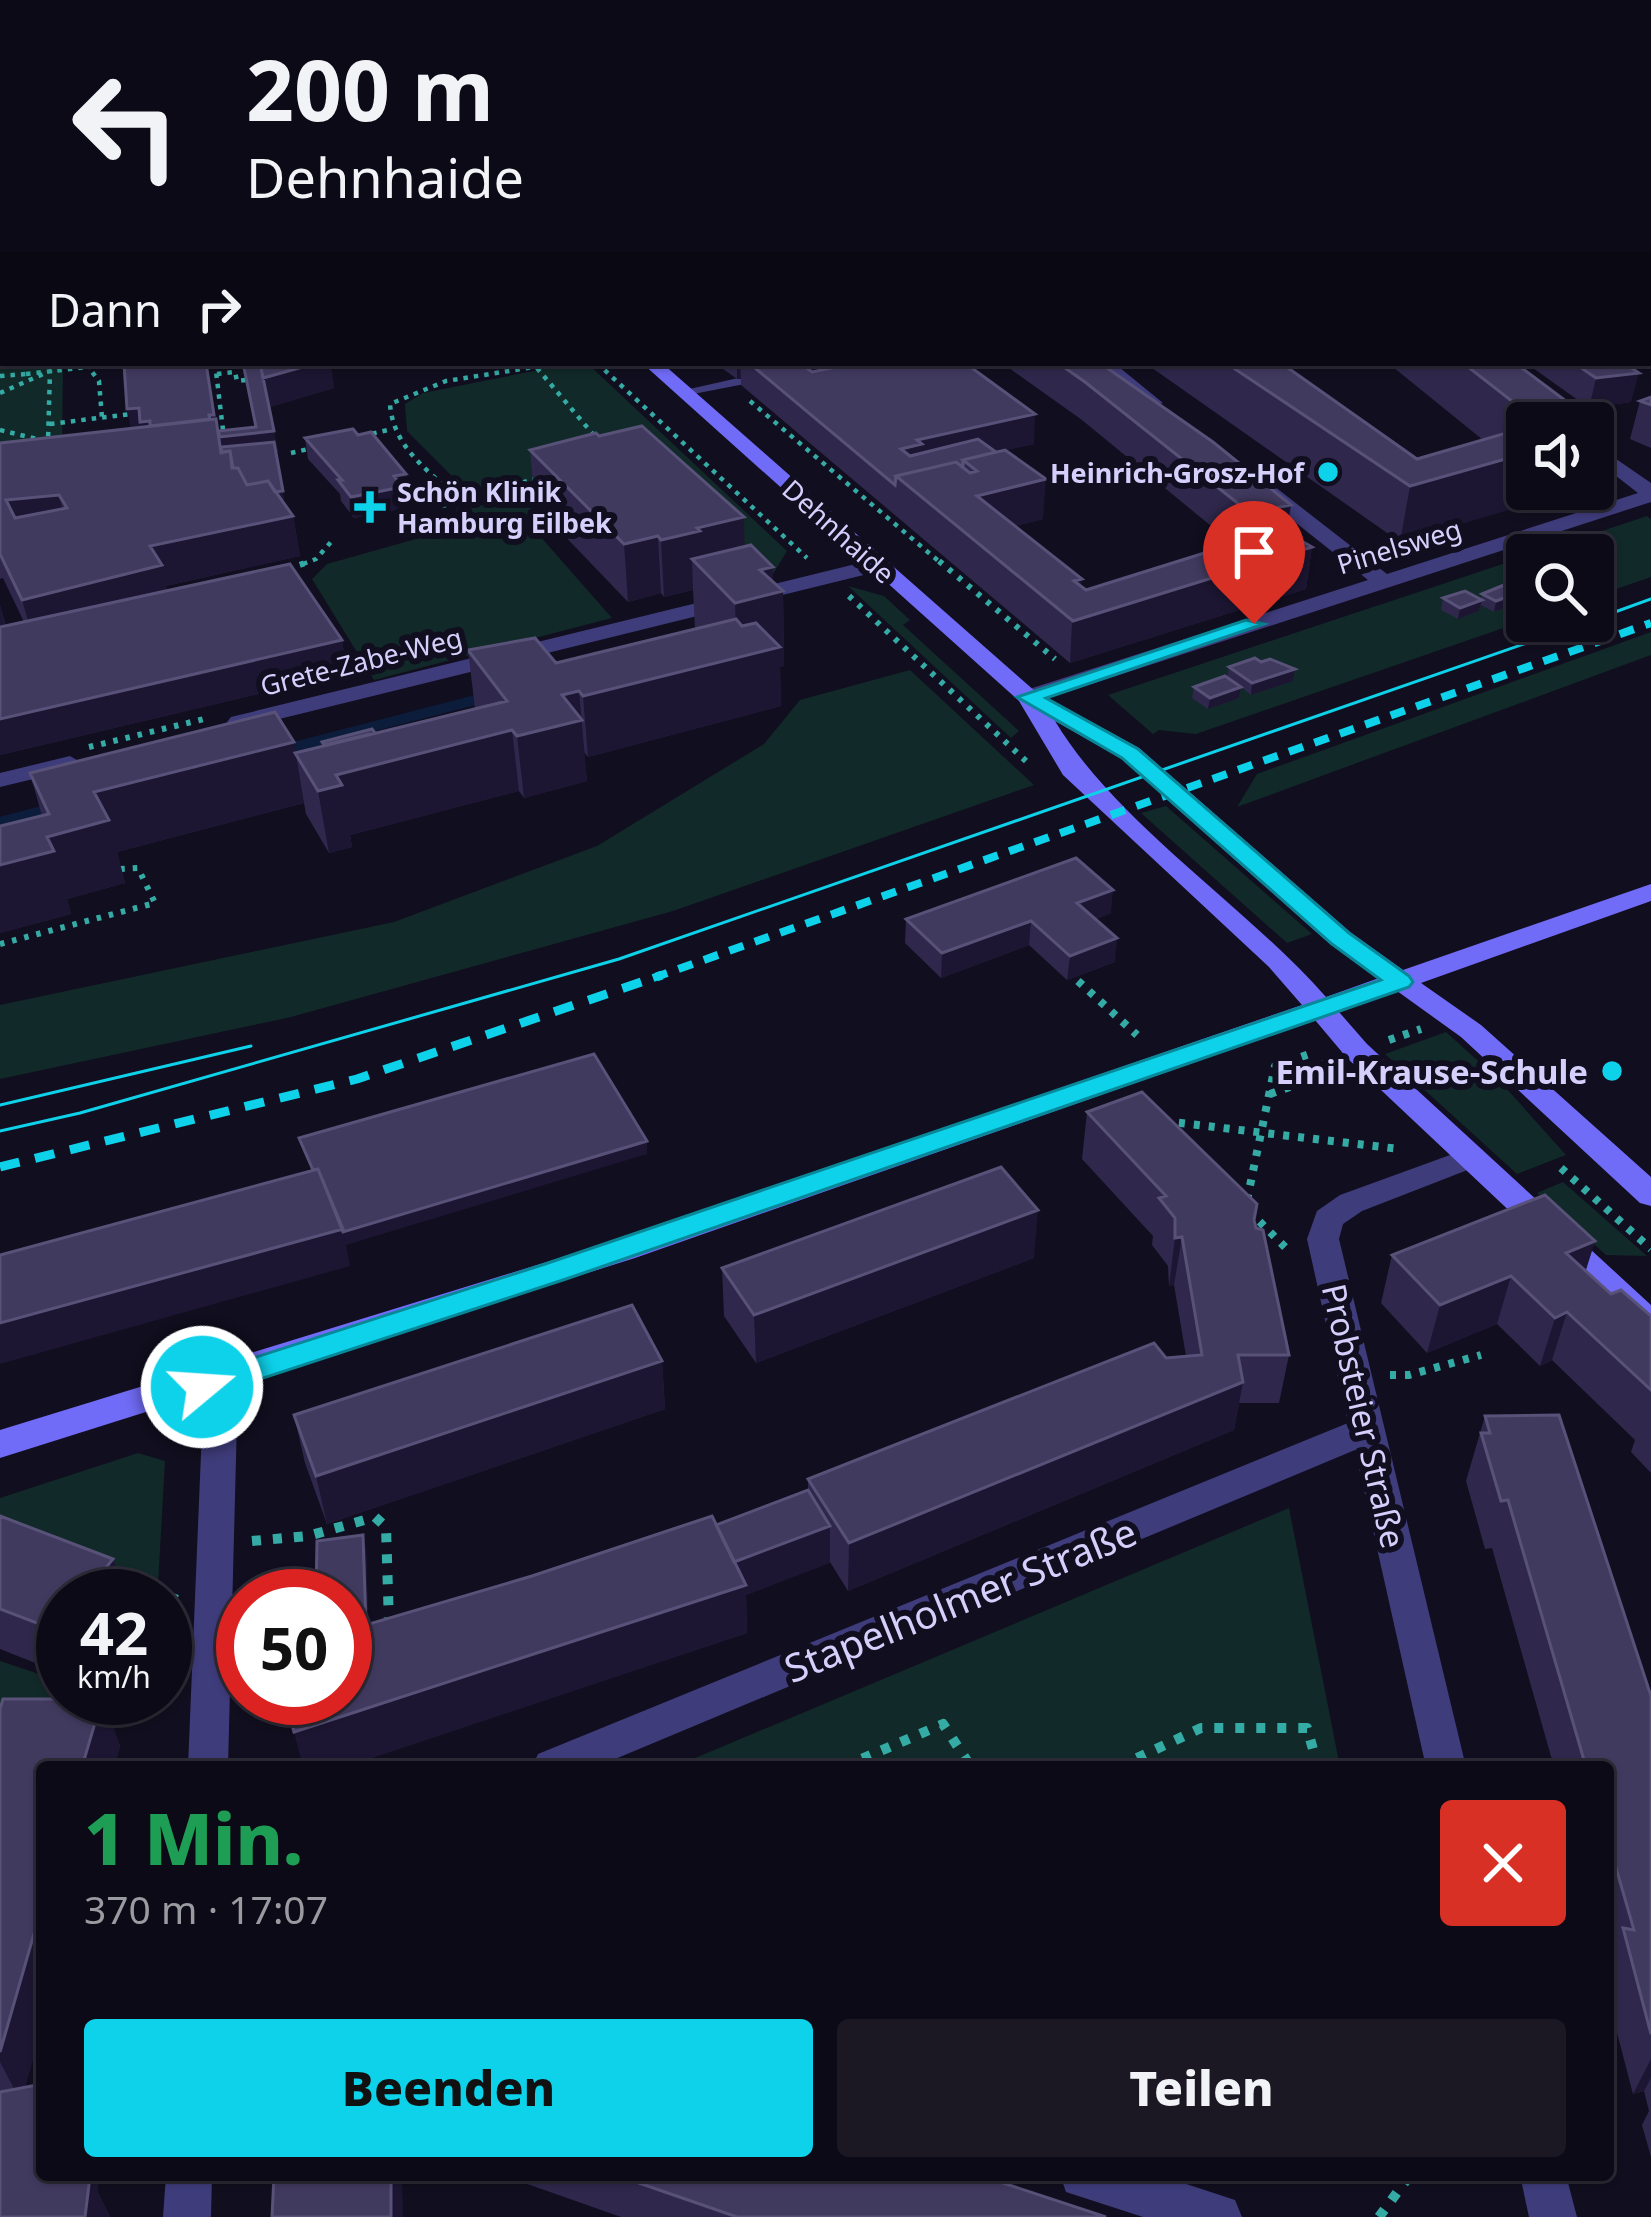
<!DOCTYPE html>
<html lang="de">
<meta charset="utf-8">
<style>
:root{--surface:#0d0a17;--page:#1b1824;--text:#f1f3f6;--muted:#9a9aa1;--line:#2d2b36;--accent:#0dd2ea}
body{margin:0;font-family:"Noto Sans",sans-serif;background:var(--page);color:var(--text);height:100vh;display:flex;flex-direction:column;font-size:45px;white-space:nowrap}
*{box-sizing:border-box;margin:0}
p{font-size:39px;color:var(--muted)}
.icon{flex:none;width:66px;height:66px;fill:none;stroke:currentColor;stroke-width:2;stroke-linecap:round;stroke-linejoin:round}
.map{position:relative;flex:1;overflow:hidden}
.panel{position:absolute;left:36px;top:1761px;width:1578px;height:420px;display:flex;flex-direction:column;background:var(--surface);border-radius:12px;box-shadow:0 3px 9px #0004,0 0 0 3px var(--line)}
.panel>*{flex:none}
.banner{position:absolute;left:0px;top:0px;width:1653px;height:366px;box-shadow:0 3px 9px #0004,0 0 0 3px var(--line);background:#0d0a17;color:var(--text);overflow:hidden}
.buttons{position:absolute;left:1506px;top:402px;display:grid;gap:24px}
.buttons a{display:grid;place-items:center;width:108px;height:108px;border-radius:12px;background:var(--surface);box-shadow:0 3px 9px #0004,0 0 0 3px var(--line);font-size:60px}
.speed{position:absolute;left:36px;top:1569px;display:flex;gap:24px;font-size:60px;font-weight:700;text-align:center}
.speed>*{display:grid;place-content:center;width:156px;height:156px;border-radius:50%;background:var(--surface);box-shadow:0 3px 9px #0004,0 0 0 3px var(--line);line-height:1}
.speed small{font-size:30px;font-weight:400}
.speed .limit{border:18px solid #d22;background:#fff;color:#111}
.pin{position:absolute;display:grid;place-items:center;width:102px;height:102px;color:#fff;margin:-123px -51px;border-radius:50% 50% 50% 0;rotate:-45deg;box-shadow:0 0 12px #0007}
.pin .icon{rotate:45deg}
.me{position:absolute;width:132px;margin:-66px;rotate:72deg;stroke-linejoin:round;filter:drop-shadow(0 0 9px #0008)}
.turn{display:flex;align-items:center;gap:42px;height:252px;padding:0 48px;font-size:54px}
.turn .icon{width:156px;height:156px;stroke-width:2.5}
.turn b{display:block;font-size:84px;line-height:102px}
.then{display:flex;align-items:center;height:114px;padding:0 48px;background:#0003;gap:24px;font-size:45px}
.round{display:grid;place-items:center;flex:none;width:126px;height:126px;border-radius:12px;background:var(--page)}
.headline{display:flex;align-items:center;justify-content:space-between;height:204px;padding:0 48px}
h1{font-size:72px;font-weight:800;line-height:90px;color:#1e9e55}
.action{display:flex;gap:24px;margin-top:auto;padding:24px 48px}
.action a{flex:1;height:138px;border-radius:12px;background:var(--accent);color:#111;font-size:48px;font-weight:800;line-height:138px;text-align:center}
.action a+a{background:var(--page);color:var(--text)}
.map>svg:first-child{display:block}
</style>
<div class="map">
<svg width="1651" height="2217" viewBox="0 0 1651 2217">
<rect width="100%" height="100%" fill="#110e1f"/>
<path fill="#112928" d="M0 245 3 363H63L62 452 0 458Z
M574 363H587L787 551 773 574 650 471 535 496 469 493 407 431 405 404 423 393Z
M458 505H535L547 519 539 525V535L612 618 374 680 312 579 327 564 437 533 452 523Z
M1647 516 1651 519V577L1593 597V555H1530Z
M1527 556V620L1196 734 1159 730 1153 734 1108 695Z
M848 586 884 596 910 620 903 625 1019 731 1011 738Z
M1651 632V655L1237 807 1257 774Z
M910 670 1034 785 673 911 291 1017 0 1079V1005L394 922 597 846 764 744 800 700Z
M1166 806 1312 934 1287 943 1141 813Z
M1446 1032 1497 1078 1566 1155 1517 1174 1385 1054Z
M1563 1182 1647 1256 1606 1255 1537 1193Z
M138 1453 165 1461 158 1585 0 1520V1498Z
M1289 1508 1340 1767H674Z
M0 1661 63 1682V1698H100L90 1734 0 1786Z"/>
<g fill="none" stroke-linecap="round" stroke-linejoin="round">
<path stroke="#0c1c3b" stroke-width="10" d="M282 750 487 697
M0 822 57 807"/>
<path stroke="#35aba5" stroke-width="4.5" stroke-dasharray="4.5 6" stroke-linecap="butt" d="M215 363 223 430 230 435
M597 363 807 558
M86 364 99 381 102 418
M537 368 597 439
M26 374 123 363
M217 374 235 372 237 381 246 380
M0 376 26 374V363
M0 393 50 371 48 441 54 443
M750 401 942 564
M50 424 131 414
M0 430 41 440
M362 436 392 429
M291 453 313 448
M543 503 460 500C430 472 393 448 390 404L446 381 559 363
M442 506 538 478
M303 564 316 559 331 542"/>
<path stroke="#35aba5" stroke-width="6" stroke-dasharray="4.5 8" stroke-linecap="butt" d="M939 561 1055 659
M288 569 311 561
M849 596 1027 762
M89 747 208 718
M0 944 155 903 138 868 118 869"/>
<path stroke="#35aba5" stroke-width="8" stroke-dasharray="6 9" stroke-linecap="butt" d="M1078 981 1137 1035
M1389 1040 1421 1029
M1270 1094 1306 1081 1325 1063
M1164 1121 1399 1149
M1561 1168 1651 1249
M1247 1200 1275 1066 1315 1052
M1249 1211 1289 1251
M1390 1375H1409L1481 1355"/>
<path stroke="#35aba5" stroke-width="10" stroke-dasharray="9 12" stroke-linecap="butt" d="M252 1541 308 1536 375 1517 386 1527 389 1624
M113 1574 177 1600
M843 1767 943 1724 971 1767
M1118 1767 1201 1728H1307L1318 1767
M1379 2217 1410 2175"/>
<path fill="#3f3c7c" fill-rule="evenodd" d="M1650 101H1651V107H1650Z
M765 372 770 373V379L683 396 676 392Z"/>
<path fill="#3f3c7c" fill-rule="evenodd" d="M0 106H3V114H0Z
M1093 363H1114L1163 403 1147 407Z
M1593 443 1651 483V502L1036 702H1020L1016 697 1020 692 1368 580 1252 488V480H1266L1387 574 1638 493 1593 458Z
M876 559 887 565 884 570 239 729 227 722 231 717Z
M70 756 82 763 79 768 0 787V773Z
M1472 1147 1483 1150 1487 1157 1483 1164 1362 1211 1343 1224 1339 1239 1466 1767H1426L1355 1450 596 1767H532L538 1754 1348 1423 1307 1239 1317 1211 1340 1195Z
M221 1368 233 1372 238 1381 228 1767H188L204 1381 209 1372Z
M166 2175H212L211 2217H163Z
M1060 2175H1159L1235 2200 1242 2217H1143L1066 2192Z
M1520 2175H1566L1577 2217H1529Z"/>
<path fill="#716cf7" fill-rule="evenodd" d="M1547 0H1559L1561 3H1549Z
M1650 171 1651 172V183L1650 182Z
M642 363H662L1036 692 1139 748 1350 932 1403 970 1651 884V901L1421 983 1481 1025 1651 1177V1206L1640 1203 1461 1037 1397 991 1339 1012 1367 1044 1651 1305V1336L1639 1333 1347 1058 1315 1020 635 1258 0 1458V1430L612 1242 1302 1005 1269 967 1063 775 1019 701ZM1055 721 1121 758 1330 944 1379 978 1326 997C1244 904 1117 824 1055 721Z"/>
<path stroke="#0dd2ea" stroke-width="3" d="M1593 620 1651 599
M0 1105 251 1046
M0 1131 80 1113 619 959 1590 621"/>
<path stroke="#0dd2ea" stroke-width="8" stroke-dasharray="15 12" stroke-linecap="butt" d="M653 978 1651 623"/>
<path stroke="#0dd2ea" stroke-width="9" stroke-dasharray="20 16" stroke-linecap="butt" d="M0 1167 357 1079 662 975"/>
</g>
<path fill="#2f284c" d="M104 0H224L203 3H105Z
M850 0H955L954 3H848Z
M1007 0H1199L1185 3H1007Z
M1234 0H1442V3H1234Z
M1487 0H1547L1549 3H1489Z
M1591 0H1651V4L1593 3Z
M243 363 334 388 269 407 278 452H275L284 502H283L293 516 300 556 166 586 167 591 342 640 347 673 0 755V605L6 626 24 622 3 578 0 579V443L216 419 218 431 255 427Z
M715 363H965L1034 444 1006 450 1043 519 1015 526 1086 590 1233 544 1082 420 1002 363H1100L1287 532 1312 547 1306 589 1070 663 741 385V379H737Z
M1145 363H1281L1417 459 1483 440 1388 363H1515L1606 431 1593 485V423H1527V489L1400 542Z
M1526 363H1624L1631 402 1589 408Z
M1651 397V448L1630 439 1640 401Z
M305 438 409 495 403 496 405 508 354 518 341 501 340 494 308 459Z
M530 450 745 547 773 567V582L783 591 784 666 780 667 781 706 588 757 584 752 587 781 524 798 519 791 350 835 352 847 329 853 306 814 304 803 117 852 125 883 67 899 71 914 0 933V826L42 816 30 773 296 752 322 746V742L375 733 475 709 468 650 556 663 695 629 693 590 664 597 661 593 628 602 535 505Z
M1518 593 1515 604 1494 612 1481 605 1479 611 1458 619 1441 610 1443 598 1481 600 1482 594Z
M1261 662 1295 669 1293 681 1251 695 1241 687 1239 698 1208 709 1192 698 1194 687 1227 678 1229 667Z
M1111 913 1096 919 1115 962 1067 980 1029 945 941 978 905 943 906 919Z
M1087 1112 1254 1221 1289 1355 1279 1403H1239L1234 1430 848 1591 830 1562 746 1595 747 1633 344 1767H303L345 1698 366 1547 368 1624 716 1525 808 1490V1479L1166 1358 1186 1356 1174 1285 1169 1286 1168 1266 1152 1245 1153 1236 1082 1159Z
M1595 1241 1585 1271 1611 1294 1651 1316V1473L1631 1452 1635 1440 1552 1360 1540 1366 1497 1324 1427 1353 1381 1303 1392 1255Z
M1034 1258 756 1363 724 1316 722 1268Z
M662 1361 665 1409 327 1524 305 1463 294 1415Z
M1485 1416 1651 1696V2157L1642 2125 1649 2111 1644 2091 1633 2094 1608 1998V1767H1554L1492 1548 1485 1549 1466 1481Z
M0 1516 113 1559 126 1596H63V1674L0 1649Z
M102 1699 120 1746 114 1767H42V2026L25 2087 98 2193 110 2217H0V1709Z
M515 2175H979L1106 2217H621L516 2180Z"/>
<path fill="#1c1632" d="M686 0H716L713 3H683Z
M1096 0H1199L1185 3H1096Z
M1362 0H1442V3H1361Z
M0 59H3V102L0 103Z
M0 184H3V210H0Z
M207 363 219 437 274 431 278 452 231 457 283 491 284 502 240 507 133 439 127 409 139 408Z
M317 363H331L334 388 268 408 263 378Z
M737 363H740L741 379H737Z
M789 363H836V377L792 386Z
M1639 373 1631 402 1589 408 1596 378Z
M1035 414 1034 444 921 469 901 449 917 440Z
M1606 431 1593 485V434Z
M1527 453V489H1580L1400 542 1410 486Z
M406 474 409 495 403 496 405 508 354 518 351 497 394 476Z
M1046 479 1043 519 975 536 977 496Z
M59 495 69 535 16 541 6 500Z
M1291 505 1285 545 1244 553 1250 513Z
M293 516 300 556 166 586 171 606 34 642 22 600 150 546Z
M744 517 745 574 692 559 693 590 664 597 661 540 697 528Z
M658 536 661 593 628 602 624 544Z
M1312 547 1306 589 1070 663 1074 581 1082 579 1079 619Z
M773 567V593L783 591 784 666 780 667 781 706 588 757 583 696 737 658 735 603 760 570Z
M1518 593 1515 604 1494 612 1496 601Z
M1482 600 1479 611 1458 619 1460 608Z
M0 605 14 658 0 661Z
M342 640 347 673 0 755V719Z
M1295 669 1293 681 1251 695 1252 683Z
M1241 687 1239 698 1208 709 1210 698Z
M579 691 587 781 524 798 517 736 562 695Z
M512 730 519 791 350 835 352 847 329 853 318 791 336 775Z
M294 742 304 803 117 852 125 883 67 899 71 914 0 933V865L47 837 94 792Z
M1113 890 1111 913 1075 927 1077 903Z
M1031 921 1029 945 941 978 942 953Z
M1117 938 1115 962 1067 980 1070 956Z
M647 1141V1154L346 1245 350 1266 0 1364V1323Z
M1038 1210 1034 1258 756 1363 754 1315Z
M1182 1237 1174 1285 1169 1286 1175 1238Z
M1595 1241 1580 1289 1566 1253Z
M1511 1276 1497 1324 1427 1353 1440 1305Z
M1567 1312 1552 1360 1540 1366 1555 1318Z
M662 1361 665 1409 327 1524 316 1476Z
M1243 1382 1234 1430 848 1591 849 1543Z
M830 1526V1563L746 1595 747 1633 344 1767H303L294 1732Z
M363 1535 366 1547 369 1653 366 1640Z
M113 1559 126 1596H83Z
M63 1621V1650L55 1630Z
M102 1699 120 1746 114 1767H82Z
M42 1906V2026L21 2102 0 2062V2052Z
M1651 2059V2078L1644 2091 1633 2094Z
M77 2175H99L98 2193 110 2217H85Z
M391 2175H402L403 2217H391Z"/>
<path fill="#413a5f" stroke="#585178" stroke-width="3" fill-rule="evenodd" d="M75 0H100L96 3H72Z
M160 0H191L193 1 191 3H167L169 0Z
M514 0 559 3H511Z
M569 0H599L596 3H565Z
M652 0H686L683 3H649Z
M850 0H867L866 3H848Z
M920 0H952L951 3H920Z
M1258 0H1297L1306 3H1267Z
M1514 0H1547L1549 3H1516Z
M1609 0H1641L1643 3H1611Z
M250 1H283L281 3H249Z
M446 1H482L481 3H445Z
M0 151H3V184H0Z
M134 363H206L214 415H209L210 419 150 426V421L140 422 139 408 127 409 124 364Z
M243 363H260L274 431 220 437 218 431 256 427Z
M260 363H317L263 378Z
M749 363H800L812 372 856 363H965L1035 414 917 440 922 444 901 449 910 456 978 439 996 452 963 460V467L956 462 896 476 895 485Z
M1058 363H1100L1213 442 1291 505 1250 513 1085 382Z
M1226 363H1281L1417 459 1527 427V453L1410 486Z
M1463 363H1515L1606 431 1593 434V423H1540Z
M1574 363H1624L1639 373 1596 378Z
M1651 397V405L1640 401Z
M216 419 221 453 230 451 232 468H238L247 485 268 481 293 516 150 546 162 565 22 600 0 554V443ZM59 495 67 508 15 518 6 500Z
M642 426 744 517 697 528 700 531 661 540 658 536 624 544 530 450 596 433 599 436Z
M353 429 358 435 371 432 406 474 394 476 402 487 351 497 338 480H342L305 438Z
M274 442 283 491 275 492 268 481 247 485 238 468H233L230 451 222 452 221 447Z
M1005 450 1046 479 977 496 1082 579 1074 581 1086 590 1281 529 1312 547 1073 621 896 476 956 462 970 473 977 471 963 460Z
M751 545 773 567 760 570 783 591 735 603 692 559Z
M290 564 342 640 0 719V627Z
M1504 585 1518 593 1496 601 1482 594Z
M1465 591 1482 600 1460 608 1443 598Z
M736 619 742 626 756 623 780 647 583 696 579 691 562 695 582 720 517 736 512 730 336 775 342 785 318 791 295 753 507 701 468 650 535 638 556 663Z
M1255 658 1261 662 1270 659 1295 669 1252 683 1229 667Z
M1225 676 1241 687 1210 698 1194 687Z
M275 712 294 742 94 792 109 820 47 837 54 851 0 865V826L49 814 30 773Z
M372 729 375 733 324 745 322 742Z
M1076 858 1113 890 1077 903 1117 938 1070 956 1031 921 942 953 906 919Z
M594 1054 647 1141 343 1232 318 1169 313 1170 299 1138Z
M1142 1092 1257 1204 1254 1220 1256 1228 1263 1230 1289 1355H1238L1243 1382 849 1543 808 1479 1154 1343 1166 1358 1202 1355 1182 1237 1175 1238V1218L1159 1198 1166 1196 1087 1112Z
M1001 1167 1038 1210 754 1315 722 1268Z
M318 1169 343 1229 0 1323V1255Z
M1545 1195 1595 1241 1566 1253 1611 1294 1621 1290 1651 1316V1390L1567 1312 1555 1318 1511 1276 1440 1305 1392 1255Z
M632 1305 662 1361 316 1476 294 1415Z
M1559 1415 1651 1696V2034L1623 1928 1634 1930 1608 1840V1767H1586L1508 1500 1501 1501 1481 1433H1490L1485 1416Z
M808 1490 830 1526 734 1562 716 1525Z
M0 1516 113 1559 83 1596H63V1621L55 1630 0 1609Z
M712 1516 746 1585 294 1732 285 1698H345V1631L532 1576Z
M363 1535 366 1625 345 1631V1596H316L317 1541Z
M3 1699H102L82 1767H42V1906L0 2052V1709Z
M42 2084V2175L90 2177 85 2217H0V2092Z
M274 2175H391V2217H272Z
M616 2175H979L1106 2217H737Z"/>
<path fill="#0dd2ea" stroke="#088898" stroke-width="3" d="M1246 620 1264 624 1046 698 1138 749 1349 933 1409 976 1413 982 1409 987 566 1279 202 1398 191 1395 186 1387 191 1378 545 1264 1381 980 1332 944 1122 758 1017 697Z"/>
<g fill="#0dd2ea" stroke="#110e1f" stroke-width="4.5">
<circle cx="1328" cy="472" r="12"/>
<path d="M364 489h12v12h12v12h-12v12h-12v-12h-12v-12h12z"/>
<circle cx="1612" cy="1071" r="12"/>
</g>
<g text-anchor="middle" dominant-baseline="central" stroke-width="12" stroke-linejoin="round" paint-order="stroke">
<g font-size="27" font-weight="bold" fill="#d5cffc" stroke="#110e1f" text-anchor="end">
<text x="1304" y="472">Heinrich-Grosz-Hof</text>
<text x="397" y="491" text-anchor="start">Schön Klinik<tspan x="397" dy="31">Hamburg Eilbek</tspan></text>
</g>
<g font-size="27" fill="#d5cffc" stroke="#110e1f">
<text transform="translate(839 531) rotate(42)">Dehnhaide</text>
<text transform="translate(1399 546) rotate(-17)">Pinelsweg</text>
<text transform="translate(361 661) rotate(-14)">Grete-Zabe-Weg</text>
</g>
<g font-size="33" font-weight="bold" fill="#d5cffc" stroke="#110e1f" text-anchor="end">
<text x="1588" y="1071">Emil-Krause-Schule</text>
</g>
<g font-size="33" fill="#d5cffc" stroke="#110e1f">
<text transform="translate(1364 1416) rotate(77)">Probsteier Straße</text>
</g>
<g font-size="39" fill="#d5cffc" stroke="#110e1f">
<text transform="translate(960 1599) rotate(-22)">Stapelholmer Straße</text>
</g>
</g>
</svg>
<div class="buttons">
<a><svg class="icon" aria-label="sound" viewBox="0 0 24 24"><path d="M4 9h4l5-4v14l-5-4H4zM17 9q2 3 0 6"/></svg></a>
<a><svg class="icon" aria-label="search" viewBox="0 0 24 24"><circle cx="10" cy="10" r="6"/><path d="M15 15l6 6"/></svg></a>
</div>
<div class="speed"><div>42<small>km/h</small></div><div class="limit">50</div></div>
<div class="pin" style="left:1254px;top:624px;background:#d93025"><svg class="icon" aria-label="arrive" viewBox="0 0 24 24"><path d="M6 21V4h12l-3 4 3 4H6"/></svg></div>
<svg class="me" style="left:202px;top:1387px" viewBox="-20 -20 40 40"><circle r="17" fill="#0dd2ea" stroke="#fff" stroke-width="3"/><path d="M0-11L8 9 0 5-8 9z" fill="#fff"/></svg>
<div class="banner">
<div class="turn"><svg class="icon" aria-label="left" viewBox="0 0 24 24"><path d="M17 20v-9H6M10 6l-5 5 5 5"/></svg><div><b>200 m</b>Dehnhaide</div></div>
<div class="then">Dann<svg class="icon" aria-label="right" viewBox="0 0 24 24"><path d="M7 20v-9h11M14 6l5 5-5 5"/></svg></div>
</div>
<section class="panel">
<div class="headline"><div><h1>1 Min.</h1><p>370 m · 17:07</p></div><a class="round" style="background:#d93025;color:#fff"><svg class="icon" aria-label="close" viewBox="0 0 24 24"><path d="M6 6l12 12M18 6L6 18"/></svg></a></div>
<div class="action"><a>Beenden</a><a>Teilen</a></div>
</section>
</div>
